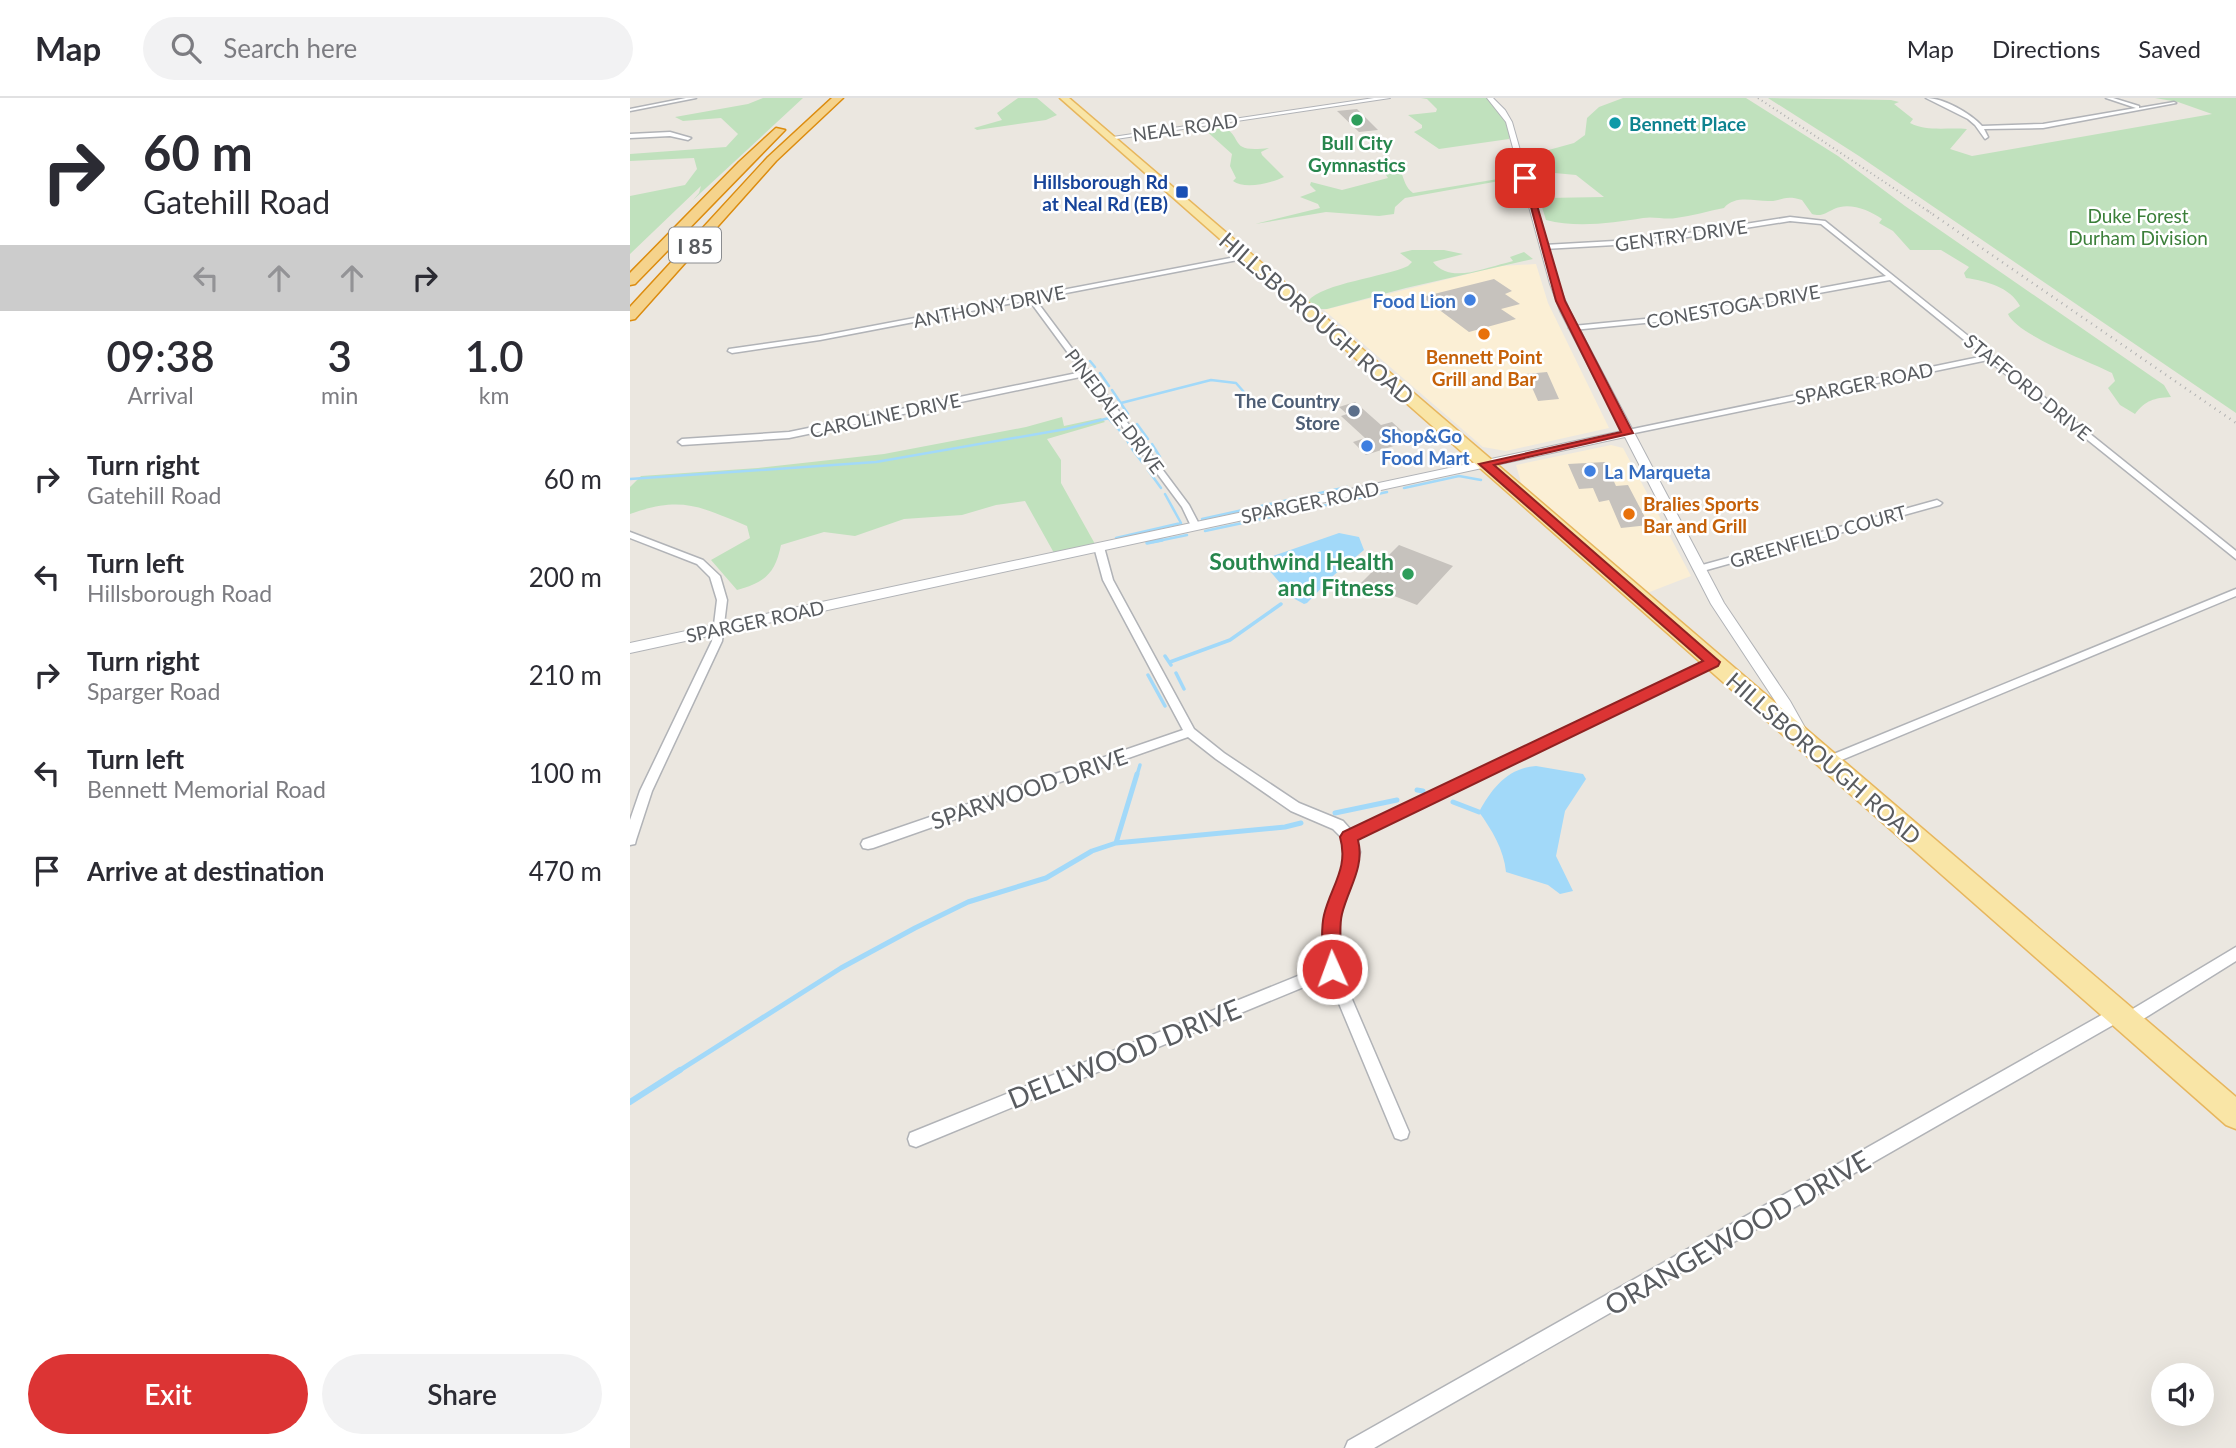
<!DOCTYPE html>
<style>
:root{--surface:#fff;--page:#f2f2f3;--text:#2b2b33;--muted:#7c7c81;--line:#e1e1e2;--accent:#dc3434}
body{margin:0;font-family:Lato,sans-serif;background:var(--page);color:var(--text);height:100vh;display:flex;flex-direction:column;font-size:26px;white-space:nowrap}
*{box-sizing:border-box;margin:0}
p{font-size:23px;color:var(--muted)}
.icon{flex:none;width:38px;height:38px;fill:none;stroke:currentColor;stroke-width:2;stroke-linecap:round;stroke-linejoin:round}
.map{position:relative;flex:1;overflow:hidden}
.details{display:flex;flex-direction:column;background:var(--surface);width:630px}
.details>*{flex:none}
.guide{background:#fff;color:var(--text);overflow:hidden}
.controls{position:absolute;left:1521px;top:1265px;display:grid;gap:14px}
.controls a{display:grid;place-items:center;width:63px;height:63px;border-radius:50%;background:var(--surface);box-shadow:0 7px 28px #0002;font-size:35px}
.pin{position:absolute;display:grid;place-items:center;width:60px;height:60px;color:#fff;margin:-30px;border-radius:14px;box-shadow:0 4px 10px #0006}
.me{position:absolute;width:77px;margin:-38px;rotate:358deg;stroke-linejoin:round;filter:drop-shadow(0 0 5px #0008)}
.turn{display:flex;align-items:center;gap:24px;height:147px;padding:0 28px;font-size:32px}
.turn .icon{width:91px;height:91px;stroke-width:2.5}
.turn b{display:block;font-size:49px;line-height:60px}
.lanes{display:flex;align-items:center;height:66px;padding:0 28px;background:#0003;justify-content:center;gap:35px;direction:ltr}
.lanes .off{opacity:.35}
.eta{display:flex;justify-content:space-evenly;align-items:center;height:119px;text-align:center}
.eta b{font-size:42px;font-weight:600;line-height:49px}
.button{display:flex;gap:14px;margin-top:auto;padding:14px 28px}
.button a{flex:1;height:80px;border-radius:42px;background:var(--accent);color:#fff;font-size:28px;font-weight:600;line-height:80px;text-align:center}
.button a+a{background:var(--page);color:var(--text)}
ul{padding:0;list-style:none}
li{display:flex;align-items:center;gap:21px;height:98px;padding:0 28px}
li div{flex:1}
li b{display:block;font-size:26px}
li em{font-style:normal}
header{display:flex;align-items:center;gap:42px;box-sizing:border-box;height:98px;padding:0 35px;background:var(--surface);border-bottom:2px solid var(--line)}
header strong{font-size:33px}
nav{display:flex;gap:38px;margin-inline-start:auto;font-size:24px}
.search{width:490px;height:63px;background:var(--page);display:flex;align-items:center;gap:18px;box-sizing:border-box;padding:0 24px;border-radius:38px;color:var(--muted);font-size:26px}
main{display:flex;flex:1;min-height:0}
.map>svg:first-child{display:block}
</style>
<header>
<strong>Map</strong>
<div class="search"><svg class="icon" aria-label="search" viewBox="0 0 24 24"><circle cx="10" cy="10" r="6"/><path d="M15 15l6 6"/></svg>Search here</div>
<nav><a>Map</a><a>Directions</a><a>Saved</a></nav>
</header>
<main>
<section class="details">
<div class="guide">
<div class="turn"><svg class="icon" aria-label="right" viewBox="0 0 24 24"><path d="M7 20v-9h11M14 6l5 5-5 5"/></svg><div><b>60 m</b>Gatehill Road</div></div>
<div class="lanes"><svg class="icon off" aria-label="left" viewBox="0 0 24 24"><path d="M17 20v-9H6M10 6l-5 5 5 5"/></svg><svg class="icon off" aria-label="ahead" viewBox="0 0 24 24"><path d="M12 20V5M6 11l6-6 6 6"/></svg><svg class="icon off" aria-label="ahead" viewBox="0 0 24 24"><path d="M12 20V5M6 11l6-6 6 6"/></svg><svg class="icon" aria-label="right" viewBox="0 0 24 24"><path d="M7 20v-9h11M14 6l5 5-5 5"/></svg></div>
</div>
<div class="eta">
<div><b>09:38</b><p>Arrival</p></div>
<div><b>3</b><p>min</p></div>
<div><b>1.0</b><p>km</p></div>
</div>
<ul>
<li><svg class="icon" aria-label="right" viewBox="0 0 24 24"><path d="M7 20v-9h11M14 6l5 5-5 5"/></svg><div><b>Turn right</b><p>Gatehill Road</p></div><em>60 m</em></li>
<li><svg class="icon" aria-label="left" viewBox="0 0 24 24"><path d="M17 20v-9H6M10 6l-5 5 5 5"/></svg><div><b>Turn left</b><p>Hillsborough Road</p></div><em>200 m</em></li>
<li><svg class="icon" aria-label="right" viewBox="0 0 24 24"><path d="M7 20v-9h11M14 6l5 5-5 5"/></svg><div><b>Turn right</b><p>Sparger Road</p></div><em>210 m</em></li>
<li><svg class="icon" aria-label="left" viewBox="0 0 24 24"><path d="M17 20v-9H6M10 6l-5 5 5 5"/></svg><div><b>Turn left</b><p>Bennett Memorial Road</p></div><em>100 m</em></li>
<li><svg class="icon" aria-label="arrive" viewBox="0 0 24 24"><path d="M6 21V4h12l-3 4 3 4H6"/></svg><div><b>Arrive at destination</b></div><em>470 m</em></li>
</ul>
<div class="button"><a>Exit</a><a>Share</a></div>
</section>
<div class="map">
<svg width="1606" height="1350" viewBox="0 0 1606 1350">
<rect width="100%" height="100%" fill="#ebe7e0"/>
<path fill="#fbefd5" d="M906 166 918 205 979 330 876 353 853 349 694 212 870 168Z
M981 347 993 350 1061 478 1017 495 892 388 886 367Z"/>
<path fill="#c0e1bd" d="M133 0H173L63 102 69 95 71 88 0 156V98L55 87 67 71 64 60 0 63V56L96 49 108 36 91 20 53 23 45 19 118 6Z
M388 0H407L427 17 416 22 347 32 344 30 372 22 367 15Z
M791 0H857C867 11 883 25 879 41L809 51 784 34 792 30V27L778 17 806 14 807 11 797 1Z
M993 0H1116L1208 58 1275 108 1534 287 1541 299C1524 300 1516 302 1505 316L1490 307 1478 290 1485 283 1482 275C1459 263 1387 237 1378 216L1390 208C1380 189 1356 183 1336 180L1334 175 1339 169 1311 152H1280L1263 133 1249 125 1252 121C1239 112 1219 104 1204 111 1195 115 1192 119 1182 116L1172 102C1153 96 1152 104 1138 103 1123 103 1105 97 1094 110 1078 113 1062 118 1046 120 1035 122 1024 118 1013 120 983 125 946 130 916 122L911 106 916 100 974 99 946 77 914 74 921 64 908 60 915 53 944 45 955 37 957 20 969 9Z
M1138 0 1261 2 1269 4 1264 6 1283 21 1280 25C1298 34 1318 29 1337 31L1320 51 1342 58 1582 16 1548 4 1525 0H1606V315L1229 58Z
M591 27C616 40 596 55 639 50L631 54 632 57 654 79C641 85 615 92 603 83L606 80 600 68 602 56 573 30Z
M751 61C778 64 768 84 783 95L868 81 875 82 775 100 765 109 764 116 749 118 696 114 625 126 690 110 688 106 670 99 686 93 680 87 681 84 712 92 758 80 747 63Z
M782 152H814L833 156 803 164C820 186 854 170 876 165L883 163 880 159 894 154 903 161 776 190 697 211H689L678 203C693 185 755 179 778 168L782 164 770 155Z
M432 319 434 328 471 320 475 324 417 341 431 362V385L465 446 424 455 395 403 366 407 332 417 274 421 225 438 194 434 151 447C145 476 135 484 107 492L81 462 120 440 117 428C69 408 51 398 0 416V389L11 378 128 370 254 356 396 329Z"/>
<path fill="#a2d9f9" d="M709 435 729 439 734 452 704 477 677 505 674 506 663 500 638 471 637 466 643 458Z
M906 668 953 676 956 681 935 713 926 758 943 793 930 796 918 787 876 774C874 752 862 732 849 714 862 690 878 670 906 668Z"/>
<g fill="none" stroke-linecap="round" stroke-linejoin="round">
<path stroke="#a2d9f9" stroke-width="2.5" d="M460 263 465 269
M470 275 479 288
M482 292 498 316
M491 305 581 282 606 285 628 310
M479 321 490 333
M507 326 518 341
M495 339 499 346
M522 346 530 359
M502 351 512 364
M518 372 531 390
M0 381 246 364 436 331 479 320
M774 390 829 378 851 382
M572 421 717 389
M575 433 757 394
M486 440 551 425 535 396
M523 444 557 437"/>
<path stroke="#a2d9f9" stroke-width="3.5" d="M517 445 532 442
M535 558 541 567
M540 564 600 542 651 506
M546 575 554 591
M518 577 535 608
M507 677 510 667"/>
<path stroke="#a2d9f9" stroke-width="5" d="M787 692 793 693
M823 704 849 714
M705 715 767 702
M486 745 507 676
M47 974 211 870 285 830 338 804 416 780 462 753 486 745 655 729 671 725"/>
<path stroke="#a2d9f9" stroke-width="6" d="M0 1004 50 972"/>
</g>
<path fill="#c6c2bd" d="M727 11 748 32 729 34 707 13Z
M864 181 882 193 875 196 890 206 871 211 886 221 839 234 792 199Z
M917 274 929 301 908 303 896 276Z
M725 304 751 327 762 324 782 342 736 357 723 344 735 340 711 318 717 316 709 309Z
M975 364 986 388 998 387 1019 427 991 430 979 402 969 404 963 390 949 391 938 366Z
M769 447 823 468 787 507 731 485Z"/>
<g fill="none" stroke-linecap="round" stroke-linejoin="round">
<g stroke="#b1b3b7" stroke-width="3">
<path id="minor" d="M56 0H66L0 13V11Z
M1296 0C1314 0 1340 15 1352 28L1413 26 1506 10 1476 0H1483L1509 8V10L1544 4 1546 5 1413 30 1354 31 1358 39 1355 41 1345 27 1338 21Z
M40 34 61 40 58 42 40 38 0 40V36Z
M1160 119 1195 123 1606 453V461L1358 262 995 337 994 335 998 332 1354 258 1260 182 1035 223 943 232 939 230 943 228 1035 219 1256 178 1191 126 1160 123 1020 145 914 151 911 149 914 147 1020 141Z
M616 157 619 159 618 160 405 201 559 407 570 428 568 430H562L552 409 455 278 159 340 52 347 48 344 52 341 159 334 452 274 399 202 190 242 102 255 98 253 99 251 190 238Z
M1307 402 1312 405 1310 407 1073 473H1065L1064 471 1065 469Z
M0 434 73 462 90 478 97 502 92 543 22 693 6 742 5 746 0 747V722L10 693 82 543 87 502 80 479 67 466 0 440Z
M469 446 474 449 483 482 564 631 594 655 669 705 713 723 721 732 1079 561H1087L1089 564 1087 567 726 741 730 754 726 772 709 818V871L779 1034 777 1040 771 1042 765 1040 698 879 286 1049 280 1047 278 1041 280 1035 695 867V818L712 772 716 754 713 741 703 731 661 713 586 661 558 639 243 750 238 751 233 750 231 746 233 742 553 632 473 482 464 449Z
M1606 491V498L1202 666H1194L1192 663 1194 660Z
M1606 849V863L1502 928 1497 930 1492 928 1490 923 744 1350H715L718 1343 1484 910 1489 908 1494 910 1496 915Z"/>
</g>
<g stroke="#b1b3b7" stroke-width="2">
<path id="tertiary" d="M744 0H760L479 42 476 40Z
M857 0H863L875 12 882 24 928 186 940 213 1094 505 1160 603 1178 635 1175 639H1165L1149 609 1081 506 995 339 0 555V545L992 333 930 213 920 186 876 24Z"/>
</g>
<g stroke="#e7b65d" stroke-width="3">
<path id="primary" d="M430 0H439L1606 999V1031L1596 1027Z"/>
</g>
<g stroke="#dc8c0f" stroke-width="3">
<path id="motorway" d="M202 0H213L146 63 5 221 0 222V209L138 59Z
M146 30 155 32 5 186 0 187V175L109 64Z"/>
</g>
<use href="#minor" fill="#fff" fill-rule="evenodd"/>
<use href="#tertiary" fill="#fff" fill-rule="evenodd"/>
<use href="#primary" fill="#f9e5a6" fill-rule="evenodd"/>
<use href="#motorway" fill="#f5d38c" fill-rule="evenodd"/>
<path stroke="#afb0b0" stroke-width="2" stroke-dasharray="1 3.5" stroke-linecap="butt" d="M1128 0 1301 115"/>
<path stroke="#afb0b0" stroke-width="2.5" stroke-dasharray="1 5" stroke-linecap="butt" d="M1298 113 1606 325"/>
</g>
<path fill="#dc3434" stroke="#8f2222" stroke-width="2" d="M893 79 899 80 935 203 1003 335 864 367 1090 564 1088 568 728 742C735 769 718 791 712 816 708 832 712 854 712 871L709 877 702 880 696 877 693 871C693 854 690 833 694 817 701 788 719 770 710 739L713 734 1073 563 849 366 991 334 926 203Z"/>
<g fill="#2e9e5b" stroke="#fff" stroke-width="2.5">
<circle cx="727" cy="22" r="7"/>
<circle cx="778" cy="476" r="7"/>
</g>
<circle fill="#0f9aa8" stroke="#fff" stroke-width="2.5" cx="985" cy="25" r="7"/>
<rect fill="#1a4fb4" stroke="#fff" stroke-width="2.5" x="545" y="87" width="14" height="14" rx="3.5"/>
<g fill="#3f7fe0" stroke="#fff" stroke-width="2.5">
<circle cx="840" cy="202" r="7"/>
<circle cx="737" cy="348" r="7"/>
<circle cx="960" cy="373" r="7"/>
</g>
<g fill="#e8710a" stroke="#fff" stroke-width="2.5">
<circle cx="854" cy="236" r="7"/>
<circle cx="999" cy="416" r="7"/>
</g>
<circle fill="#5c6f8a" stroke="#fff" stroke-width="2.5" cx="724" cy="313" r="7"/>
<g text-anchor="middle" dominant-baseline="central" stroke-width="5" stroke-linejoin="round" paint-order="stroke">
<g font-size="19" font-weight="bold" fill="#0d838f" stroke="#fff" text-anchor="start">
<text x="999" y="25">Bennett Place</text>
</g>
<g font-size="19" fill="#595c60" stroke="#fff">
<text transform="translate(555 29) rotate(-8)">NEAL ROAD</text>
<text transform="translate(1051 137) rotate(-8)">GENTRY DRIVE</text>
<text transform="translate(359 208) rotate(-11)">ANTHONY DRIVE</text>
<text transform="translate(1103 208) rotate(-10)">CONESTOGA DRIVE</text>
<text transform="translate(1234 285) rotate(-12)">SPARGER ROAD</text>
<text transform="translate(1398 289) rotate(39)">STAFFORD DRIVE</text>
<text transform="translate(485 313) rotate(53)">PINEDALE DRIVE</text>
<text transform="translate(255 317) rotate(-12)">CAROLINE DRIVE</text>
<text transform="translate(680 404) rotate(-12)">SPARGER ROAD</text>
<text transform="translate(1188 438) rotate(-16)">GREENFIELD COURT</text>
<text transform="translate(125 523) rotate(-12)">SPARGER ROAD</text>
</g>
<g font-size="19" font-weight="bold" fill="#27864d" stroke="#fff">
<text x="727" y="44">Bull City<tspan x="727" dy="22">Gymnastics</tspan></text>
</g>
<g font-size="19" font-weight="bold" fill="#164399" stroke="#fff" text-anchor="end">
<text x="538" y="83">Hillsborough Rd<tspan x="538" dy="22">at Neal Rd (EB)</tspan></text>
</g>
<g font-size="19" fill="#3b7f39" stroke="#fff">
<text x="1508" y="117">Duke Forest<tspan x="1508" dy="22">Durham Division</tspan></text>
</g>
<g font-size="19" font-weight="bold" fill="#366cbe" stroke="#fff" text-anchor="start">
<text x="826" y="202" text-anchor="end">Food Lion</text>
<text x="751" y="337">Shop&amp;Go<tspan x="751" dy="22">Food Mart</tspan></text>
<text x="974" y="373">La Marqueta</text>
</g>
<g font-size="19" font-weight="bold" fill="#c56008" stroke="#fff">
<text x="854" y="258">Bennett Point<tspan x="854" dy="22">Grill and Bar</tspan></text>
<text x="1013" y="405" text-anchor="start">Bralies Sports<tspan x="1013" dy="22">Bar and Grill</tspan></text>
</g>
<g font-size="19" font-weight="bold" fill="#4e5e75" stroke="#fff" text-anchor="end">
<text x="710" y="302">The Country<tspan x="710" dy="22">Store</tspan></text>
</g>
<rect fill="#fff" stroke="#8b8d90" stroke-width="2" x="39" y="129.5" width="52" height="35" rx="5"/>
<g font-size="21" font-weight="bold" fill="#595c60">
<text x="65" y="147">I 85</text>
</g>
<g font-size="23" fill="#595c60" stroke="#fff">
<text transform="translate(687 220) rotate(41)">HILLSBOROUGH ROAD</text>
<text transform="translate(1194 660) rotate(41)">HILLSBOROUGH ROAD</text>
<text transform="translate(399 690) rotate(-19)">SPARWOOD DRIVE</text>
</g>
<g font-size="23" font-weight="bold" fill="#27864d" stroke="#fff" text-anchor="end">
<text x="764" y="463">Southwind Health<tspan x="764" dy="26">and Fitness</tspan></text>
</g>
<g font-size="28" fill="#595c60" stroke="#fff">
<text transform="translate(494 955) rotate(-22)">DELLWOOD DRIVE</text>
<text transform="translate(1107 1134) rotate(-30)">ORANGEWOOD DRIVE</text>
</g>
</g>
</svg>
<div class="controls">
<a><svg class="icon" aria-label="sound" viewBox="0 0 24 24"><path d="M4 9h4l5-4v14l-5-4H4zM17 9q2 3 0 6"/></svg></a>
</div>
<div class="pin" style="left:895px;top:80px;background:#d93025"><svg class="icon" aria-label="arrive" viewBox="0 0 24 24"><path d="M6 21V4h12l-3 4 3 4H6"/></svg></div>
<svg class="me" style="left:702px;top:871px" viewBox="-20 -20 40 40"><circle r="17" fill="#dc3434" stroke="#fff" stroke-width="3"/><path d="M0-11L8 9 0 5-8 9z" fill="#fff"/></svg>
</div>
</main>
